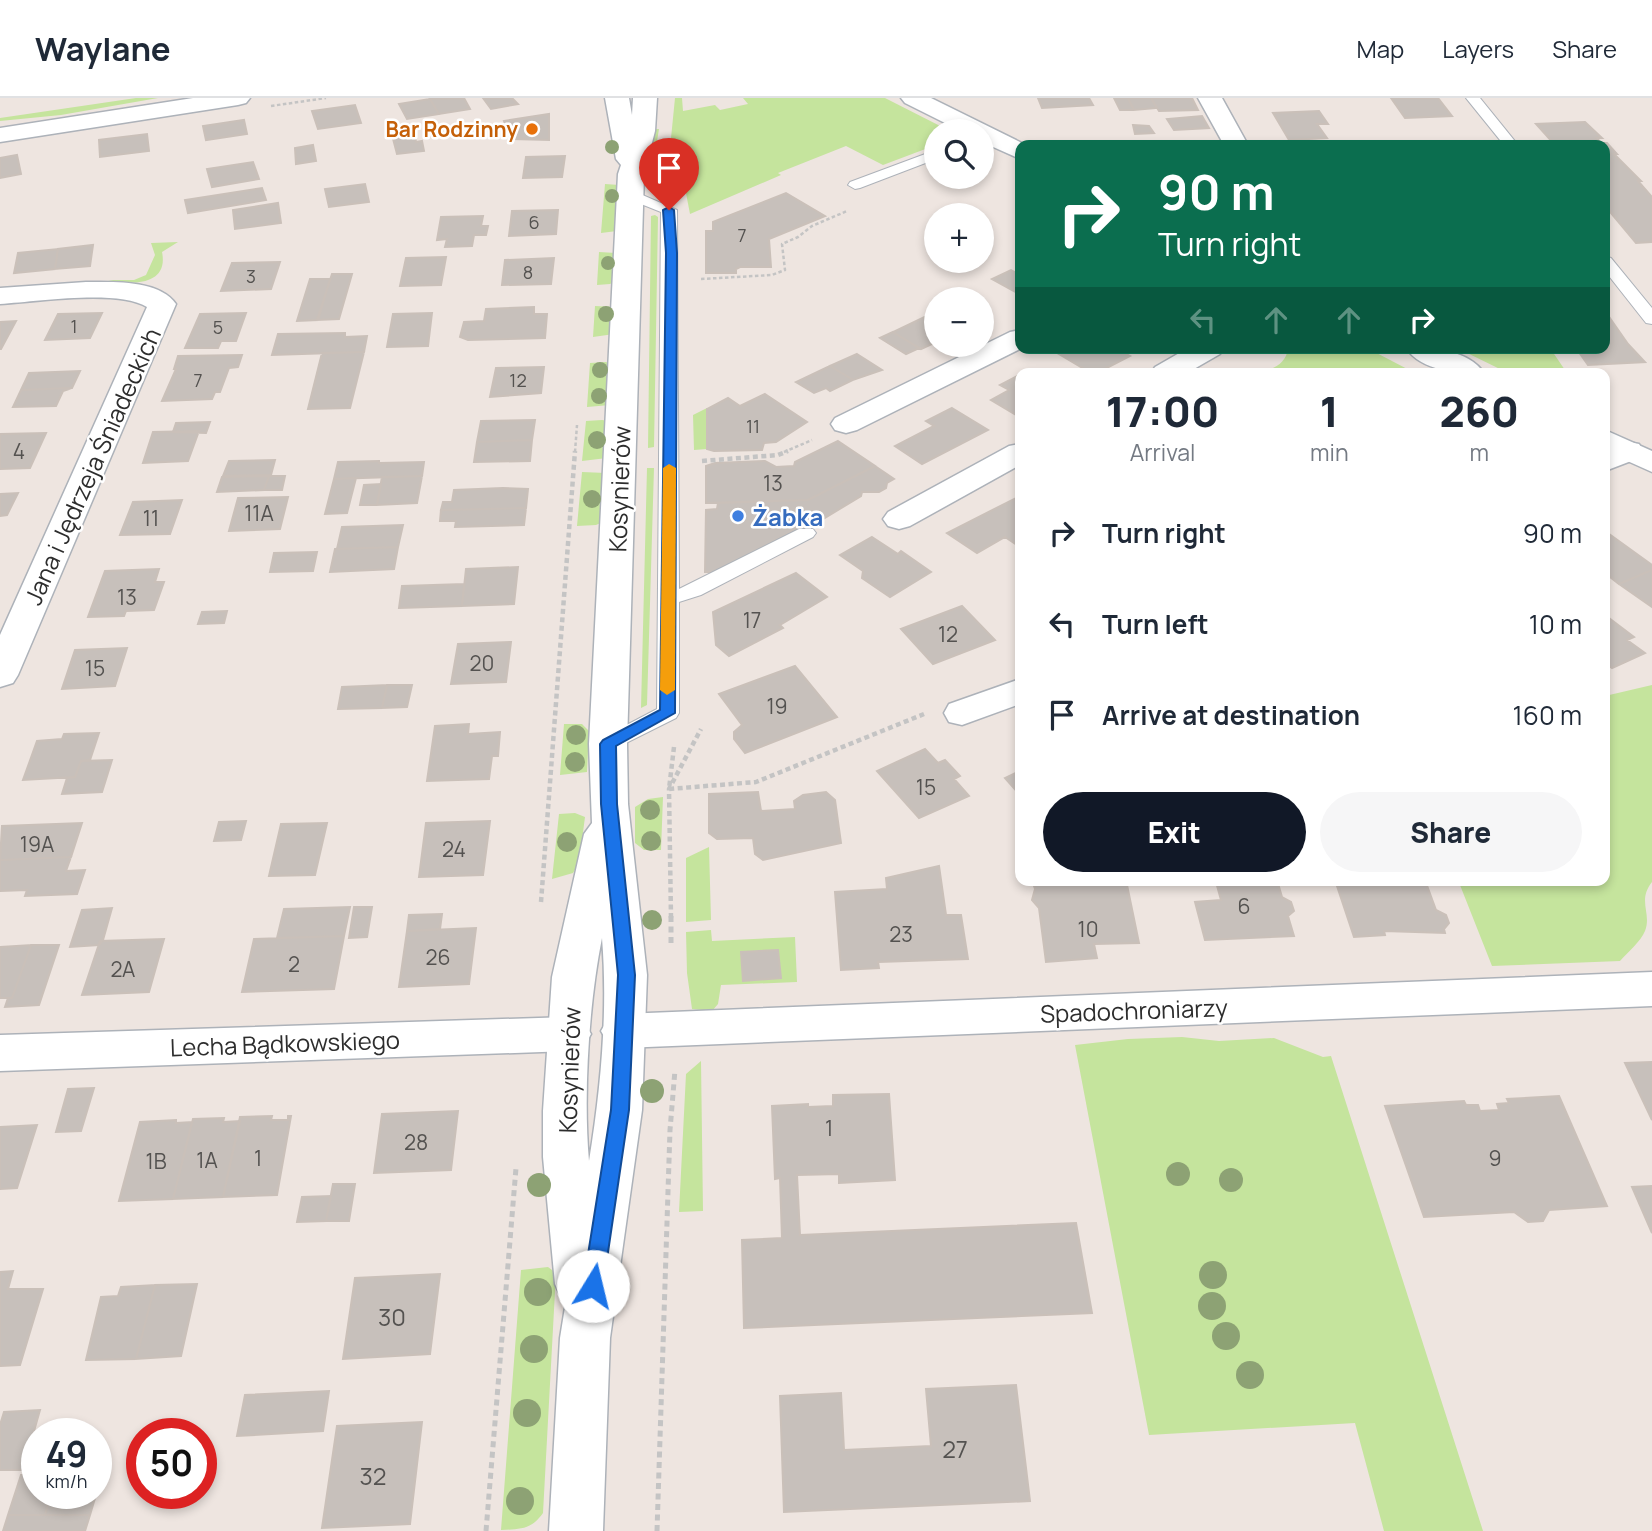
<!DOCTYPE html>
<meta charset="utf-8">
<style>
:root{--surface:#fff;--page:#f6f6f7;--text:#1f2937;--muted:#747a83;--line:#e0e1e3;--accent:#111827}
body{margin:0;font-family:Manrope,sans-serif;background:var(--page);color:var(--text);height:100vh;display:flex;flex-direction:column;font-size:26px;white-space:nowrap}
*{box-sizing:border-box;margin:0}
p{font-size:23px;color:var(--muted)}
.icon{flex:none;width:38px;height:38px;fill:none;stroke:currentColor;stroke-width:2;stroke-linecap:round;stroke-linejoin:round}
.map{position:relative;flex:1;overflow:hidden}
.details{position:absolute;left:1015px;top:270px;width:595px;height:518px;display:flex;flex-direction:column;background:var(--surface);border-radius:14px;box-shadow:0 4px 10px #0003}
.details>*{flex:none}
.top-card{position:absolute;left:1015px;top:42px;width:595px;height:214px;border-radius:14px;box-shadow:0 4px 10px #0003;background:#0b6e4f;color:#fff;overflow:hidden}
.tools{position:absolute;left:924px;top:21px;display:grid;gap:14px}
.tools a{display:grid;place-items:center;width:70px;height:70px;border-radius:50%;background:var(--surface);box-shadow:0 4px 10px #0003;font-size:35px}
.speed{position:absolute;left:21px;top:1320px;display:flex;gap:14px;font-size:35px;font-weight:700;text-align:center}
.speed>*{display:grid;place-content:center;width:91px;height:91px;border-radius:50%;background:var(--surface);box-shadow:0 4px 10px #0003;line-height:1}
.speed small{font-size:18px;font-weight:400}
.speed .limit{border:10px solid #d22;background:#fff;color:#111}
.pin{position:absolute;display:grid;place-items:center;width:60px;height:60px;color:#fff;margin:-72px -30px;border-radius:50% 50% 50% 0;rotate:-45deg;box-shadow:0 0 7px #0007}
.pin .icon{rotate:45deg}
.me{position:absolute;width:77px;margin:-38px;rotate:9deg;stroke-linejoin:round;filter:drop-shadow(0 0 5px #0008)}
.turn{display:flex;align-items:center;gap:24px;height:147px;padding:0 28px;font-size:32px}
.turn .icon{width:91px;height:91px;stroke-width:2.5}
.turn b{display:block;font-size:49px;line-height:60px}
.lanes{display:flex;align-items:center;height:66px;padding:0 28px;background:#0003;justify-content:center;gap:35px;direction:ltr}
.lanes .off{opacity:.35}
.eta{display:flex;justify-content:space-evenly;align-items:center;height:119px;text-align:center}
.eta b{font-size:42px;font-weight:800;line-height:49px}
.action{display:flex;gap:14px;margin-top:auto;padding:14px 28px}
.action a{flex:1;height:80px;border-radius:42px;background:var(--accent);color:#fff;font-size:28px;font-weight:800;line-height:80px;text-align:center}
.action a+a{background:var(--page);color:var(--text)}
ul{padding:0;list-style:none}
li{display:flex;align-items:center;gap:21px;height:91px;padding:0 28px}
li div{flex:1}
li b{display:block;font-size:26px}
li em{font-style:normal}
header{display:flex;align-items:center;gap:42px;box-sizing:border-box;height:98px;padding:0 35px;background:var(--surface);border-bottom:2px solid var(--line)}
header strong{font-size:33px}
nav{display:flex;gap:38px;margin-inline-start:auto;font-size:24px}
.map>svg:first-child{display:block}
</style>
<header>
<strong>Waylane</strong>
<nav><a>Map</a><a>Layers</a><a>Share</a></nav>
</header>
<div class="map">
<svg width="1652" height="1433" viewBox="0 0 1652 1433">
<rect width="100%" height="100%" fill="#eee5e0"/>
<path fill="#c5e49d" d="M136 0H158L61 17 0 23V20Z
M675 0H682L683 13 715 7 720 12 748 6 743 0H885L950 33H936V47L883 67 846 48 778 75 781 77 690 116 685 90 670 50Z
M655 31H659L656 49 673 94 669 97 662 95 652 86 651 47Z
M605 86 619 87 617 133 601 135Z
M655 117 658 119 654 349 648 350 651 118Z
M178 144 162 154C169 188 131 187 108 182H134L146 177 155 157 151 145Z
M599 154 616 155V183L610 186 597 187Z
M595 208 615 209 614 236 593 239Z
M1288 250H1367L1415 275H1201C1226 273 1284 285 1288 250Z
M1457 250H1550L1567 275H1508Z
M606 264 613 267 610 307 587 309 590 265Z
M707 310V351L694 352 693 317Z
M602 322 609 323 607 360 582 363 586 323Z
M647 370H654L647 607 641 610Z
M582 374 606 375 603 424 596 427 577 428Z
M1652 587V784C1637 803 1652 815 1645 833 1641 843 1628 854 1620 863L1492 868 1458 782H1605V598Z
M564 626H582L589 633 587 674 560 677Z
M663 699 661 752H644L635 745V709L648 701Z
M575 715 585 719 579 765 573 775 552 781 559 716Z
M709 749 711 822 686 824V760Z
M711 832 712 843 795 839 797 884 721 887 718 906 712 913 692 911 687 875 686 834Z
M1182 939 1219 943 1274 940 1323 959 1331 958 1483 1433H1384L1355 1325 1149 1337 1075 947 1128 941Z
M701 963 703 1113 679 1114 686 976Z
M548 1169 556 1175 543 1415C531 1432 520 1431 501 1432L521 1172Z"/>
<path fill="#c7c0bb" stroke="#cac0b9" stroke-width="2" d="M464 0 470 11 439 16 430 1Z
M483 0H512L518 6 491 11Z
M1038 0H1089L1093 7 1042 10Z
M1114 0H1128L1134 12H1120Z
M1128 0H1151L1157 10 1134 12Z
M1151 0H1192L1198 12 1159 13Z
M1391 0H1438L1452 18 1405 20Z
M430 1 439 16 407 21 399 6Z
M355 7 361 25 318 31 312 13Z
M1319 13 1328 26H1317L1327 40 1289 42 1273 15Z
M549 16V42L512 41 510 36H514L509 34 504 23Z
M1202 18 1209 30 1174 32 1167 21Z
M244 22 247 36 206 42 203 28Z
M1585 24 1602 40H1597L1601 45H1607L1617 56H1614L1641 83H1638L1652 99V144L1636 145 1605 108V47H1555L1536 26Z
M1133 27 1149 28 1154 35 1135 36Z
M414 35 416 44 422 43 424 53 397 56 392 37Z
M147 36 149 53 100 59 99 42Z
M313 47 316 63 296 66 295 50Z
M17 57 21 76 0 80V60Z
M565 58 562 79 523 80 526 59Z
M253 64 259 81 212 89 207 71Z
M365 86 369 104 329 109 325 91Z
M262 90 266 102 188 115 185 102Z
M786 95 825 118 769 141 771 169H740L736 171V175H706V133H713V124Z
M278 105 281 125 235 131 233 112Z
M558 112 556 136 509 138 512 113Z
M483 118 481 128H488L486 137H474L472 148 445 149 447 141 437 142 441 119Z
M93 147 90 168 55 171 58 151Z
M58 151 55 171 14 175 18 155Z
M446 159 441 187 400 188 406 160Z
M554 160 551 186 502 187 505 162Z
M280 164 271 191 221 193 232 165Z
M1011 172 1020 177 1019 196 992 181Z
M332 176H352L339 221 317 222Z
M310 181H330L318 222 297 223Z
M534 209V216H547L545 240 468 242 460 239 464 224 484 223 486 211Z
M1605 213 1628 246 1645 264 1588 267 1576 250H1605Z
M102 215 90 240 45 242 58 216Z
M246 215 236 243H221L218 250H185L200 216Z
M432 215 428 248 387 249 393 216Z
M933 215 936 217V244L921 251 893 234Z
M16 223 1 251H0V224Z
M893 234 919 250 906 256 880 240Z
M345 235V239L367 238 364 254 272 257 278 236Z
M1071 250H1115L1130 258 1097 275H1091L1059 256Z
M364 254 350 310 308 311 322 255Z
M857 256 882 272 853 282 830 268Z
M242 257 238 269 229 270 220 294H215L212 301 162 303 176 271H174L178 258Z
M830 268 853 282 830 293 826 290 814 295 796 284Z
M544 269 541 295 490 299 496 270Z
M80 273 72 290 21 292 29 275Z
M1019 277 1020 317 1018 318 991 302 1009 292 1000 287Z
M72 290 63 293 56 308 13 309 21 292Z
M765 296 807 324 776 344 764 345 762 352 714 353 707 351V311L728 300 740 308Z
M952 310 988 332 922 366 895 348 934 328 926 323Z
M535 322 532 342 477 344 481 323Z
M210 324 206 335 173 334 176 325Z
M199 333 188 363 143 365 153 334Z
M46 335 30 370 0 371V336Z
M532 342 530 363 474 364 477 344Z
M838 343 875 368 808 402 706 405V368L715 365 765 363 776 369 794 368 795 364Z
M275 362 271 377 223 378 229 363Z
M379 363V365L424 364 422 378 334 381 338 364Z
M875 368 894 381 887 385 886 390 879 394H862L861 398 810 429 802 428 716 474H705L706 412 717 411 718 405 808 402Z
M269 378H285L282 392H264Z
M269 378 264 392 217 394 222 379Z
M422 378 417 405 377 407 382 379Z
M356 380 347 415 325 416 334 381Z
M381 386 377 407H360L364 387Z
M503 390 528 391 526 410 441 412 443 404H452L454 392Z
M18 395 7 417 0 418V396Z
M1020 398V445L1017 447 1005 439 977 455 947 435Z
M288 399 280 431 229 433 238 400Z
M182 402 170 436 120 437 133 404Z
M526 410 524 427 455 429 456 423H440L441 412Z
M403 427 398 449 337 451 342 429Z
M1605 433 1652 467V472L1619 486 1605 475Z
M872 439 898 456 901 453 931 474 890 499 862 480 863 473 840 457Z
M398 449 394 471 330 474 335 451Z
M317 454 313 473 270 474 274 455Z
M518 469 514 506 462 508 466 471Z
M159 471 155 484H164L154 512 126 513 124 518 88 519 105 473Z
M1652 472V509L1619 486Z
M796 475 827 499 780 527 783 530 729 558 716 547 713 514Z
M464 486 462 508 399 510 402 488Z
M962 508 995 542 933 566 901 531Z
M227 513 224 525 198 526 202 514Z
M1605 517 1634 539 1627 542 1645 555 1612 570 1605 565Z
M511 544 506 584 451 586 458 546Z
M127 550 115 588 62 591 75 552Z
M795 568 837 619 745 655 734 641V634L742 627 719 596Z
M387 587 382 610 338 611 342 589Z
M387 587H412L407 609 382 610Z
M469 626 468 636 500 634 498 658H492L489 681 427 683 435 628Z
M99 635 90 662 81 663 75 679 23 682 37 643 62 641 64 636Z
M925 651 938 665 945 662 960 678 954 681 969 698 919 720 877 673Z
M112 662 102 694 62 696 67 680 75 679 81 663Z
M1020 673V697L1005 680Z
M758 694 761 713 795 711 794 703 803 697 826 694 835 702 841 745 763 762 755 756 753 740 717 741 709 735V696Z
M246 723 241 742 214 743 219 724Z
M490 723 483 777 419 779 426 725Z
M82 725 71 759 0 762 2 728Z
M327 725 315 777 269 778 281 726Z
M71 759 66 773 85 772 77 796 25 798 27 792 0 793V762Z
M939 768 946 817H961L968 861 878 864 879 870 841 872 835 794 887 791 886 780Z
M1032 782H1126L1139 845 1094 846 1097 860 1046 864 1039 810 1032 802 1035 791Z
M1277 782 1282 799 1291 804 1294 813 1288 818 1294 838 1205 842 1195 804 1221 802 1216 784Z
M1425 782 1436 812 1446 817 1449 825 1444 831 1445 835 1384 833 1385 837 1354 839 1336 785Z
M350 809 344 838 277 840 284 811Z
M354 809H372L367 839 349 840Z
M112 810 103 842 99 847 70 849 82 812Z
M442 816 440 831 407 833 409 817Z
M476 830 469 886 399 889 407 833Z
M344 838 334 891 242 894 254 841Z
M164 841 149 894 82 897 100 843Z
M31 847 12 900H0V849Z
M31 847H59L39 907 5 909 8 900H12Z
M778 852 781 880 743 883 741 854Z
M1652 964V1022L1625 965Z
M94 990 81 1033 56 1034 68 991Z
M889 996 895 1082 839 1085V1076L797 1077 800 1137 1076 1125 1092 1215 744 1230 742 1142 782 1140 780 1080 775 1081 772 1008 808 1006V1009L833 1008V997Z
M1559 998 1607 1108 1549 1112 1543 1123 1528 1124 1514 1114 1424 1119 1385 1008 1464 1003 1466 1007H1478L1480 1013 1499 1012 1497 1006 1509 1005 1507 1001Z
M458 1013 451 1072 374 1075 382 1016Z
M272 1018 271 1022H288V1018H291L277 1097 223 1099 240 1019Z
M224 1020 223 1024 240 1023 223 1099 173 1101 193 1021Z
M176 1022V1025L192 1024 173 1101 119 1103 140 1024Z
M37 1027 17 1090 0 1091V1029Z
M333 1086H355L349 1123H326Z
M1652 1088V1135L1632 1089Z
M331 1098 326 1123 297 1124 302 1099Z
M13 1173 8 1191H43L20 1267 0 1268V1174Z
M440 1176 430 1256 343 1261 355 1180Z
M197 1186 181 1258 136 1261 155 1187Z
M155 1187 136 1261 86 1262 101 1199 118 1198 121 1189Z
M1016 1287 1030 1403 784 1414 780 1298 841 1295 844 1352 931 1348 926 1291Z
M329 1293 323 1333 237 1338 245 1297Z
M40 1312 23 1372H0V1327L4 1314Z
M422 1324 410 1426 322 1430 337 1328Z
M21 1377H37V1395H51L45 1417H8Z
M96 1390H98L90 1417H45L51 1395H96Z
M8 1417H90L85 1433H3Z"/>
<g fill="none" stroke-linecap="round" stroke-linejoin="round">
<g stroke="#adb2b9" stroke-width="2">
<path id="lane" d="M1466 0H1480L1518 47H1504Z
M936 52V61L860 90 855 91 848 87 850 84Z
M631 92 677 112 679 491 799 431H813L816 435 813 439 701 497 679 504V615L676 620 608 654 600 651 597 646 600 641 657 611 661 114 626 100 623 97Z
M1605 158 1611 160 1652 210V226L1646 225 1605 173Z"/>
</g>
<g stroke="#adb2b9" stroke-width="3">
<path id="street" d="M1198 0H1222L1248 47H1224Z
M86 184C112 184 159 181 176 206L18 577 13 585 0 589V537L147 209C117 191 36 204 0 206V190Z
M1020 232 1022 250 857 332 846 335 835 332 831 326 835 320 1010 234Z
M1188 250H1224L1220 256 1187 275H1151L1155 269Z
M1628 344 1639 346 1643 353 1639 360 1605 373V352Z
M1020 346V367L910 428 899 431 888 428 883 421 888 414 1009 348Z
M1020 581V606L962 627 949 624 944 615 949 606Z
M1652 874V908L623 950 608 945 601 933 608 921 623 916Z
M569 919 584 924 591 936 584 948 569 953 0 973V937Z"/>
</g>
<g stroke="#adb2b9" stroke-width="3">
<path id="secondary" d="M193 0H250L246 5 238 7 0 44V30Z
M605 0H629L632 17 633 0H657L655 33 644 76 627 646 628 706 647 877 642 1012 610 1240 603 1433H549L560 1240 566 1203 562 1201 555 1186 543 1059V1013L552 879 584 736 592 725 589 646 618 76 621 67 616 61ZM602 840C608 913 601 990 589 1063 583 996 589 905 602 840Z
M901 0H931L1026 47H1020V61L982 44V33H961L905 5Z
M1406 250C1431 250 1468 251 1484 275 1459 275 1422 274 1406 250Z
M1605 332 1652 353V374L1605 353Z"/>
</g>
<path stroke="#c4c4c4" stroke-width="2.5" stroke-dasharray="3.5 2.5" stroke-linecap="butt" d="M271 8 326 0
M701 181 772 177 785 172 782 146 798 139 812 128 847 113
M575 354 577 327
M784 354 812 342"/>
<path stroke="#c4c4c4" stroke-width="4.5" stroke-dasharray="5 3.5" stroke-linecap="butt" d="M702 363 778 357 788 353
M674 649 669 691 756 684 924 616
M541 804 575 353
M671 820 669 691 701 631"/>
<path stroke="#c4c4c4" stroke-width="5" stroke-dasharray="6 4.5" stroke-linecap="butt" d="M671 818V845
M486 1433 516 1070
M657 1433 670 1032 675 972"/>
<use href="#lane" fill="#fff" fill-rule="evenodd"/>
<use href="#street" fill="#fff" fill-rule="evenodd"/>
<use href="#secondary" fill="#fff" fill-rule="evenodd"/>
</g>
<g fill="#8da274">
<circle cx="612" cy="49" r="7"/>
<circle cx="655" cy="55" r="7"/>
<circle cx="612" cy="98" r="7"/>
<circle cx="608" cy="165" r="7"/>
<circle cx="606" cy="216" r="8"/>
<circle cx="600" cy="272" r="8"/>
<circle cx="599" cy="298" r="8"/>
<circle cx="597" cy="342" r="9"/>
<circle cx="592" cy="401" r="9"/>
<circle cx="576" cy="637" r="10"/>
<circle cx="575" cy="664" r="10"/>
<circle cx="650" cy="712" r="10"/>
<circle cx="651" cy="743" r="10"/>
<circle cx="567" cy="744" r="10"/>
<circle cx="652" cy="822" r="10"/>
<circle cx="652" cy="993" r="12"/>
<circle cx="1178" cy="1076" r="12"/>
<circle cx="1231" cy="1082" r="12"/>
<circle cx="539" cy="1087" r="12"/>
<circle cx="1213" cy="1177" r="14"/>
<circle cx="538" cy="1194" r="14"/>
<circle cx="1212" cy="1208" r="14"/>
<circle cx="1226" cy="1238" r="14"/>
<circle cx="534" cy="1251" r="14"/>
<circle cx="1250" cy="1277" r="14"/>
<circle cx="527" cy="1315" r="14"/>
<circle cx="520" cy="1403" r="14"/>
</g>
<path fill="#1a73e8" stroke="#114b97" stroke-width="2" d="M669 109 674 112 677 155 675 615 616 648 617 706 635 877 629 1012 603 1188 600 1194 593 1197 586 1194 583 1188 611 1012 618 877 601 706 600 646 603 642 660 612 666 155 663 112Z"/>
<path fill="#f59e0b" d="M669 366 676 370 675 592 667 597 660 592 663 370Z"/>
<circle fill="#e8710a" stroke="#fff" stroke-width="2.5" cx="532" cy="31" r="7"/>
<circle fill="#3f7fe0" stroke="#fff" stroke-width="2.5" cx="738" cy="418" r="7"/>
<g text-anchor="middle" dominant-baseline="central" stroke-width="5" stroke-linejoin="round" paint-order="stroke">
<g font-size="18" fill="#545250">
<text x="534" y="124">6</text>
<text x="742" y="137">7</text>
<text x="528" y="174">8</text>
<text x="251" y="178">3</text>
<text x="74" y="228">1</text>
<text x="218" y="229">5</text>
<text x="198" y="282">7</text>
<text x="518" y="282">12</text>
<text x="753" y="328">11</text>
</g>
<g font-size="21" font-weight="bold" fill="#c56008" stroke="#fff" text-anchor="end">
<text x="518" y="31">Bar Rodzinny</text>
</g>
<g font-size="21" fill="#545250">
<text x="19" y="353">4</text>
<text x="773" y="385">13</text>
<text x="259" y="415">11A</text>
<text x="151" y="420">11</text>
<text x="127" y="499">13</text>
<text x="752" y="522">17</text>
<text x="948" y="536">12</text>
<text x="482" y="565">20</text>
<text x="95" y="570">15</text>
<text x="777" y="608">19</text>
<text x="926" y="689">15</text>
<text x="37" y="746">19A</text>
<text x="454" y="751">24</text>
<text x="1244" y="808">6</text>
<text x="1088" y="831">10</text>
<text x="901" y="836">23</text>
<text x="438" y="859">26</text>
<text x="294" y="866">2</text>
<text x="123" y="871">2A</text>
<text x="829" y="1030">1</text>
<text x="416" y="1044">28</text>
<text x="258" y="1060">1</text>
<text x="1495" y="1060">9</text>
<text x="207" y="1062">1A</text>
<text x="156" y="1063">1B</text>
</g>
<g font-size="24" fill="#2d2d2d" stroke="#fff">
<text transform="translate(92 368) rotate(-66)">Jana i Jędrzeja Śniadeckich</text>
<text transform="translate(619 391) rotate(-88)">Kosynierów</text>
<text transform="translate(1134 912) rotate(-2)">Spadochroniarzy</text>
<text transform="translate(285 945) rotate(-2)">Lecha Bądkowskiego</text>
<text transform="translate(569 972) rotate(-88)">Kosynierów</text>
</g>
<g font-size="24" font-weight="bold" fill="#366cbe" stroke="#fff" text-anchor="start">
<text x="752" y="418">Żabka</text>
</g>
<g font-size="24" fill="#545250">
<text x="392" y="1218">30</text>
<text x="955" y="1350">27</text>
<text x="373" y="1377">32</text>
</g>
</g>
</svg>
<div class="tools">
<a><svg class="icon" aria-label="search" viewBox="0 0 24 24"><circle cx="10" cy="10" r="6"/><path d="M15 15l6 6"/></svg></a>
<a>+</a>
<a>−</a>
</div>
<div class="speed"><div>49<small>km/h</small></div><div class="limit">50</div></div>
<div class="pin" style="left:669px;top:112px;background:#d93025"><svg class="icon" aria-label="arrive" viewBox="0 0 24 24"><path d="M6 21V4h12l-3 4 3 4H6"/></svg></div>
<svg class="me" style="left:593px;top:1188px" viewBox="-20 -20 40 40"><circle r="19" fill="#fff"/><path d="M0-13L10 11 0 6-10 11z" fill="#1a73e8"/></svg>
<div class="top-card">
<div class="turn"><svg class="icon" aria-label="right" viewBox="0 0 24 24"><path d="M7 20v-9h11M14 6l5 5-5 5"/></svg><div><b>90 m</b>Turn right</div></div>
<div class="lanes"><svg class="icon off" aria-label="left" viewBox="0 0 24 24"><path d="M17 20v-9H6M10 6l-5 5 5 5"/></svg><svg class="icon off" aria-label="ahead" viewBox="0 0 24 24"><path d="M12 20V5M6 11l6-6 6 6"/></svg><svg class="icon off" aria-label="ahead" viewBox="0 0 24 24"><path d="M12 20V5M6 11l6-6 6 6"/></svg><svg class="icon" aria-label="right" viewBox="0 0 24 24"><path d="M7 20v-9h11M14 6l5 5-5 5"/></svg></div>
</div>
<section class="details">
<div class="eta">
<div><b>17:00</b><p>Arrival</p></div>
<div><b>1</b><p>min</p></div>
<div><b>260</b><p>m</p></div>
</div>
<ul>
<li><svg class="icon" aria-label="right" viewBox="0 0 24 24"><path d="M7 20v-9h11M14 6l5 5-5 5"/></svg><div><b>Turn right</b></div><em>90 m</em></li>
<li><svg class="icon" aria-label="left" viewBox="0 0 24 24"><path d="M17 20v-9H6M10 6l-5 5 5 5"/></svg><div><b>Turn left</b></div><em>10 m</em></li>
<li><svg class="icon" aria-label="arrive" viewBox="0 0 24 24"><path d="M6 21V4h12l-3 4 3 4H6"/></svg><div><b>Arrive at destination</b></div><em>160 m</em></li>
</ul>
<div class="action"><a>Exit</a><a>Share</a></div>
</section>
</div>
